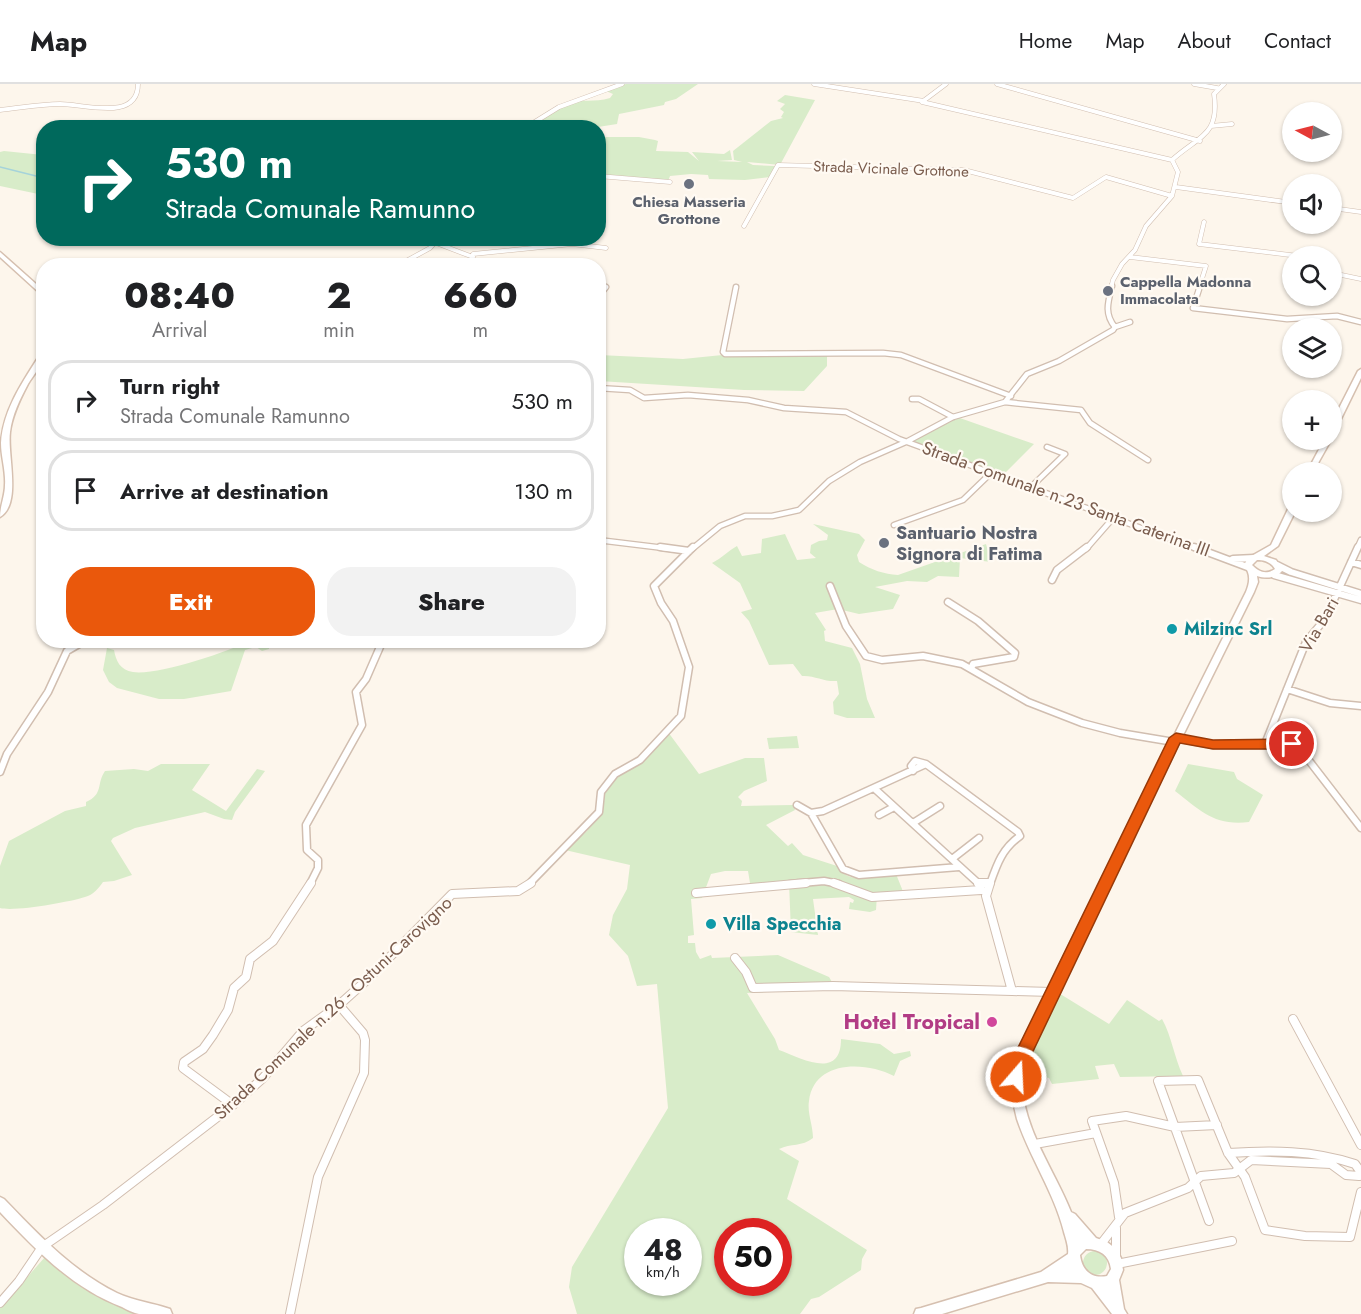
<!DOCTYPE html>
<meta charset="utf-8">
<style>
:root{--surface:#fff;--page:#f2f2f2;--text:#202124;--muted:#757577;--line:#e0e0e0;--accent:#ea580c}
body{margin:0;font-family:Jost,sans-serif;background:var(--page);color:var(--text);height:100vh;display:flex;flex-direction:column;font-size:22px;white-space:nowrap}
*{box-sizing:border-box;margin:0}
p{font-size:20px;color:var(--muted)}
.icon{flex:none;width:33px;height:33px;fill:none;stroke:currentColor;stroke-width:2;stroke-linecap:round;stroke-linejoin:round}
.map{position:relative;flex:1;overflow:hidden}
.drawer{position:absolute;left:36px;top:174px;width:570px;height:390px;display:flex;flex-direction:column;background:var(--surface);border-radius:24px;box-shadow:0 2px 4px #0004}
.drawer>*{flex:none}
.hud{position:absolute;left:36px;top:36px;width:570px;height:126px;border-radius:24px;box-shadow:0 2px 4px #0004;background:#00695c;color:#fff;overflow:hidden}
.needle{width:39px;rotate:277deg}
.fabs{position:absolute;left:1282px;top:18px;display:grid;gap:12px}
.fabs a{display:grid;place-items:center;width:60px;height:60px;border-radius:50%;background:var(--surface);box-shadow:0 2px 4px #0004;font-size:30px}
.speed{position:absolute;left:624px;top:1134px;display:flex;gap:12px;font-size:30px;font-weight:700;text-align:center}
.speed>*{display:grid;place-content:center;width:78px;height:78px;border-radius:50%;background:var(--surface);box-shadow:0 2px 4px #0004;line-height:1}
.speed small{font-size:15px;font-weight:400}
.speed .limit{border:9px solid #d22;background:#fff;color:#111}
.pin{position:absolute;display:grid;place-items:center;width:51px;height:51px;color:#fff;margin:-26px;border:3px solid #fff;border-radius:50%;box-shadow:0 2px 6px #0007}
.me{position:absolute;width:66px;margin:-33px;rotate:19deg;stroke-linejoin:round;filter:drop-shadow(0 0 4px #0008)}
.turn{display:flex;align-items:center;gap:21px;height:126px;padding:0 30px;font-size:27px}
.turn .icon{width:78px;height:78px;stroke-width:2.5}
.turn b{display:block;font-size:42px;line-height:51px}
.eta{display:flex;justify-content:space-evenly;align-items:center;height:102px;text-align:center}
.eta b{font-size:36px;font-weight:800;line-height:42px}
.action{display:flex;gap:12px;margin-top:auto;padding:12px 30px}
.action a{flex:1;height:69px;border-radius:24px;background:var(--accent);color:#fff;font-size:24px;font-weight:800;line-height:69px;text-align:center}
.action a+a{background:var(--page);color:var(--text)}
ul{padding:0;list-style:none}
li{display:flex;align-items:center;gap:18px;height:81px;margin:0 12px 9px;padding:0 18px;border:3px solid var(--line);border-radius:24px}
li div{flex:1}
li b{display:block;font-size:22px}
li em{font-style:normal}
header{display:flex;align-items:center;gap:36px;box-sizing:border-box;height:84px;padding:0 30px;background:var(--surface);border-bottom:2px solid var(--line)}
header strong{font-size:28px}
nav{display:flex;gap:33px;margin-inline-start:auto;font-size:21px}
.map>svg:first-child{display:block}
</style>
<header>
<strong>Map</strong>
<nav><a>Home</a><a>Map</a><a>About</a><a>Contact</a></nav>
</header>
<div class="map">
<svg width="1361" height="1230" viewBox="0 0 1361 1230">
<rect width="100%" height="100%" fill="#fdf6ec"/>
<path fill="#d8ecc9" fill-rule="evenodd" d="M626 0H698L676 15 665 18 664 21 619 30 617 40 598 43 578 44 539 37C545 30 566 17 577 17 588 16 598 18 610 14L613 10 606 7Z
M785 11 815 16 780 81 747 78 753 81 775 82 770 93 745 96 709 95 708 91 691 90 670 92 668 97 599 92V53H639L655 56 658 57 656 67 688 68 699 77 692 68 724 70 730 66 732 76 717 77 742 78 734 76 733 67 771 37 783 34 781 33 784 28 780 25 785 20 777 17Z
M4 67 43 71V111L0 102V68Z
M772 266 827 270V282L804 307 744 306 599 297V271L683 275Z
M957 333 1034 360 1003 391 908 357Z
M813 440 859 450 865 456 857 471 859 478C871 486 884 490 898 491L986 460 991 478 960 474 959 493 938 492 927 498 907 497 875 503 900 511 893 525 859 530 838 525 815 529 826 546 824 547 825 557 852 564 860 580 867 615 875 634H847L834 630 833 618 839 610 837 597C824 598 814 591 802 592L793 580 769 581 749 537 741 528 752 525 740 499 712 479C722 474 728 467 737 462L742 472 761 469 762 455 785 450 797 476 816 474 810 469 811 461 819 457 827 456 828 451Z
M248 557H270L269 565 262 567 256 563 245 566 231 607 184 615H159L117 604 109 598 103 586 107 564 114 566C116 577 120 586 133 588 155 592 229 568 248 557Z
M668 648 699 690 745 674H764L767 697 744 707 738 713 742 717 741 722 793 721 795 726 766 741 788 762 792 759 803 771 837 782C847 802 879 792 896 790L904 810 877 811 876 826 870 828 849 825 850 818 853 819 854 816 849 813 813 815 818 851 791 848 789 798 751 805 748 787H725L711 790 702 814 691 815 694 851 688 852V859H695L696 868 700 875 711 871 712 874 778 871 829 893 832 898 828 905 747 909 775 955 779 966C801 974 841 997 841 955L880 960 894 970 910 967 911 972 900 977 894 992C865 977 814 976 809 1017 807 1029 813 1041 813 1054 802 1063 791 1059 779 1065L799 1077 787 1115 867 1166 862 1175 861 1186 819 1213 811 1215 800 1230H577L569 1203 572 1183 668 1024 657 900 637 902 628 872 609 851 613 831 627 805 630 781 565 766 587 747 599 730 606 703ZM638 1148H688V1198H638ZM728 1148H778V1198H728Z
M797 652 799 664 769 665 767 654Z
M161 680H210L192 706 226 727 257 685 265 687 235 728 232 736 224 735 205 728 135 744 113 754 111 757 132 791 114 797 103 798C99 804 93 811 85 813 70 818 14 828 0 824V782L9 757 65 727 86 722V718C104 710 96 700 105 687L134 685 148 687Z
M1188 680 1234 688 1237 695 1263 711 1249 738C1214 742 1201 727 1175 707Z
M1057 908 1109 940 1127 916 1159 937 1162 935C1172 953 1174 973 1183 992L1120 993 1114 980 1095 982 1099 995 1052 1000 1049 994 1024 988 1033 961Z
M1083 1179a12 12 0 1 1 24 0a12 12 0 1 1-24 0Z
M45 1173C72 1197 104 1220 140 1230H0V1224Z"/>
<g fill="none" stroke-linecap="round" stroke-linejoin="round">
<path stroke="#a5d3da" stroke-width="1.5" d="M0 83 44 94"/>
<g stroke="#d1beb0" stroke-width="5">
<path id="street-far3" d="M814 0 924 17
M946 0 922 18 1172 76
M997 0 1200 57
M1194 0 1217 4
M0 26C20 24 40 20 60 20 84 20 138 38 138 0
M1211 42 1232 40
M525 44 559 23 622 0
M598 92 670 98
M1176 103 1293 119
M1332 124 1361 128
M1204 138 1199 160 1298 172
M744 142 778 81 964 86 1073 114 1106 93 1172 112
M436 159 473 173V170L572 160 606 164
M1130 173 1206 182 1199 204
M397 182 430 164 439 154
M1332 189 1361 195
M1111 204 1113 196 1122 180 1135 166 1146 142 1172 112 1178 88 1172 76C1198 52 1220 52 1214 10L1224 0"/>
</g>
<g stroke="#d1beb0" stroke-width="7">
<path id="street-far2" d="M1200 202 1193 224 1287 235 1337 232 1361 238
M736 203 723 268 725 270 883 269 901 271 1011 312
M598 213 606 203
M1115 243 1130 238
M598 304 630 306 644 314 688 311 748 316 784 324 846 328 899 355 1198 465
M912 315H919L953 333
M1005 318 1081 326 1090 339 1148 376
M1031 403 1065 370 1047 363
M894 441 963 416 992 388
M598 456 672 465
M692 465 720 442 745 432H772L799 426 829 397 860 378 908 357 953 333 1005 318 1027 290 1059 277 1113 246 1115 243C1104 230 1108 218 1112 202
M1086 465 1114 433
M1357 465 1361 456"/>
</g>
<g stroke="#d1beb0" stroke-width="9">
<path id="street-far1" d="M660 463 689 467
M1194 463 1250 484
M1233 475 1254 474
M1351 478 1361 481
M1277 481 1291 488 1361 510
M1274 491 1361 516
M1052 496 1057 486 1087 463
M830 502 846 542 866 572 882 576 923 572 962 580 1028 618 1082 639 1120 649 1174 658
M948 518 978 537 1015 569 1014 573 973 580 971 585
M1287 605 1330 619 1361 622
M1176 654 1213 661H1297L1361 744
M1265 660 1306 558 1325 535 1358 463
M913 687 911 682 915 677 926 680 1018 748 1020 752C1002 765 997 780 990 800
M0 688 7 670 48 608 67 567 86 556
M875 705 978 799H989
M797 721 811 729 843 785 859 791 959 783
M811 729 823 727 926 680
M879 731 894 723
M913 739 940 722
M952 775 979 754
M310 800 318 784V776L307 766 306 741 362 641 356 608 366 595 383 556
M529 800 599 728 601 708 615 690 640 676 681 632 689 583 673 537 661 519 654 502 693 463
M790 800 824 797 839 800"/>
</g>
<g stroke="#d1beb0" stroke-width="10">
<path id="street" d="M834 799 872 813 981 806
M978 799H989
M990 799 986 812 1012 907 1052 908
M696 809 806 799
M735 874 746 888 753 904 833 902 1012 907
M1293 935 1361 1061
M233 1021 183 984 184 978 203 965 213 951 228 926 234 904 246 893 250 875 273 857 311 799
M1035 1060 1096 1049
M1119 1133 1114 1099 1092 1037 1126 1032 1175 1043 1217 1041
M1209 1137 1158 997 1198 996 1228 1069 1245 1093 1265 1146 1305 1152 1350 1153 1361 1108
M1116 1144V1173
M1101 1160 1125 1129 1188 1104 1201 1092 1234 1089 1251 1076 1331 1080 1346 1091 1359 1092 1360 1087 1355 1080C1314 1066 1270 1066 1228 1069
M1117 1180 1232 1157
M0 1219 19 1197 42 1163 103 1121 233 1021 263 994 303 947 339 921 368 895 452 810 518 807 531 799
M290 1230 318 1093 364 989 365 956 363 949 339 921"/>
</g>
<g stroke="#d6c0b0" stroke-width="3">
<path id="secondary" d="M0 168 44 207V213L0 173Z
M44 267C44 280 34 290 28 300 20 315 12 331 10 348 7 371 22 420 0 433 0 422 5 412 5 401 6 387 1 373 1 359 3 325 24 296 41 269Z
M1361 285V294L1336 345 1332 347V338L1358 287Z
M1324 356H1331L1313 388H1307Z
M1290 421H1293V428H1295L1278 462 1264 472 1276 476 1283 486C1276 494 1267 495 1257 492L1258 498 1254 508 1087 845 1024 980C1023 986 1022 992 1022 999 1023 1045 1055 1087 1071 1128L1075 1130 1096 1154 1107 1158 1116 1165 1121 1174 1123 1186 1119 1196 1124 1225 1127 1230H1112L1092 1204 1081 1199 1048 1198 942 1230H914L916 1225 921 1224 1041 1188 1068 1170C1069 1163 1066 1155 1064 1148 1054 1108 1030 1074 1017 1035 1012 1017 1011 999 1012 980L1077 845 1246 508C1250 498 1251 490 1244 481L1248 474 1271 461ZM1257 476C1264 476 1271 478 1275 485 1266 491 1259 488 1252 481ZM1086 1165C1100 1165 1109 1171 1111 1185L1107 1192C1092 1195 1082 1187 1080 1171Z
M0 1113 4 1115C38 1150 72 1187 117 1209 134 1217 153 1219 170 1225L172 1230C161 1230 149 1230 139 1230 134 1229 127 1226 122 1223 72 1204 36 1166 0 1128Z"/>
</g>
<use href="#street-far3" stroke="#fff" stroke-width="4"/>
<use href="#street-far2" stroke="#fff" stroke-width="4.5"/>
<use href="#street-far1" stroke="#fff" stroke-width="6"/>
<use href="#street" stroke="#fff" stroke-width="8"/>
<use href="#secondary" fill="#fff" fill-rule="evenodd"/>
</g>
<path fill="#ea580c" stroke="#983908" stroke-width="1.5" d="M1176 649 1213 656 1292 655 1299 660 1292 665H1213L1180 659 1027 980 1022 998 1016 1001 1010 998 1007 993 1010 980 1169 654Z"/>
<g fill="#6b7280" stroke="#fffaf3" stroke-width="2">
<circle cx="689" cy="100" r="6"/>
<circle cx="1108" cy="207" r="6"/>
<circle cx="884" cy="459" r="6"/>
</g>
<g fill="#0f9aa8" stroke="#fffaf3" stroke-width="2">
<circle cx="1172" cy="545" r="6"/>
<circle cx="711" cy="840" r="6"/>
</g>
<circle fill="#d1479c" stroke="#fffaf3" stroke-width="2" cx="992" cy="938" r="6"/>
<g text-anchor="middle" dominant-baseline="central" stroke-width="4.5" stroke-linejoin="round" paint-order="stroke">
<g font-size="15" fill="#7a5c4d" stroke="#fffaf3">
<text transform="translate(891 85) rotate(2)">Strada Vicinale Grottone</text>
</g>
<g font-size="15" font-weight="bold" fill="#5b616d" stroke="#fffaf3">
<text x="689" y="118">Chiesa Masseria<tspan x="689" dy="17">Grottone</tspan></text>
<text x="1120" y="198" text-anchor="start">Cappella Madonna<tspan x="1120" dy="17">Immacolata</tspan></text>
</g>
<g font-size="18" fill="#7a5c4d" stroke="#fffaf3">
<text transform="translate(1066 415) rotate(20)">Strada Comunale n.23 Santa Caterina III</text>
<text transform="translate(1319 541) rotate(-60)">Via Bari</text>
<text transform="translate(333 924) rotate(-43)">Strada Comunale n.26 - Ostuni-Carovigno</text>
</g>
<g font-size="18" font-weight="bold" fill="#5b616d" stroke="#fffaf3" text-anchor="start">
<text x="896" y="449">Santuario Nostra<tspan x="896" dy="21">Signora di Fatima</tspan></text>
</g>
<g font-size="18" font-weight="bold" fill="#0d838f" stroke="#fffaf3" text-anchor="start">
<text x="1184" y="545">Milzinc Srl</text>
<text x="723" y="840">Villa Specchia</text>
</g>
<g font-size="21" font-weight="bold" fill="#b23c85" stroke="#fffaf3" text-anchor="end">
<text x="980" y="938">Hotel Tropical</text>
</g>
</g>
</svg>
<div class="fabs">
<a><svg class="needle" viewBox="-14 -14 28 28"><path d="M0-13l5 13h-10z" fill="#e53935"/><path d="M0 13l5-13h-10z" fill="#757577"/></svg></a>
<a><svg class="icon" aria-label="sound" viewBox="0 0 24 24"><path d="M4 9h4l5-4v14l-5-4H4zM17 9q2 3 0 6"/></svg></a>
<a><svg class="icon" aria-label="search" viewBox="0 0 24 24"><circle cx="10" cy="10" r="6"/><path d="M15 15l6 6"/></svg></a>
<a><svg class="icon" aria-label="layers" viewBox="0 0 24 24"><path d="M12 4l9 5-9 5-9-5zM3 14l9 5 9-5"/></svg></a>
<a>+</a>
<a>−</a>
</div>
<div class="speed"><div>48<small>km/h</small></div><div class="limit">50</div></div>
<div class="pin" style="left:1292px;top:660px;background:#d93025"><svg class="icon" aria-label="arrive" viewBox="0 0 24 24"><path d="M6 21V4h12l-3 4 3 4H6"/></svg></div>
<svg class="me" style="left:1016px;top:993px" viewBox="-20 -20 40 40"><circle r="17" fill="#ea580c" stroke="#fff" stroke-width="3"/><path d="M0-11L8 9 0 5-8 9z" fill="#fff"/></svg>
<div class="hud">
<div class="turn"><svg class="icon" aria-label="right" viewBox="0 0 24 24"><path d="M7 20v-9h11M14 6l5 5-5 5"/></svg><div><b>530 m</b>Strada Comunale Ramunno</div></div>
</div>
<section class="drawer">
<div class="eta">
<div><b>08:40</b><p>Arrival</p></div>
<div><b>2</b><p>min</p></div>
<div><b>660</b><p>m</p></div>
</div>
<ul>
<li><svg class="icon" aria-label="right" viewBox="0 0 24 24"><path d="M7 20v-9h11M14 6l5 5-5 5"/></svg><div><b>Turn right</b><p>Strada Comunale Ramunno</p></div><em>530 m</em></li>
<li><svg class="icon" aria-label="arrive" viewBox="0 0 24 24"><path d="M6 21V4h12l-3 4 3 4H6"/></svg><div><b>Arrive at destination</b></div><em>130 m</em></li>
</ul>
<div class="action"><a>Exit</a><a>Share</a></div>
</section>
</div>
